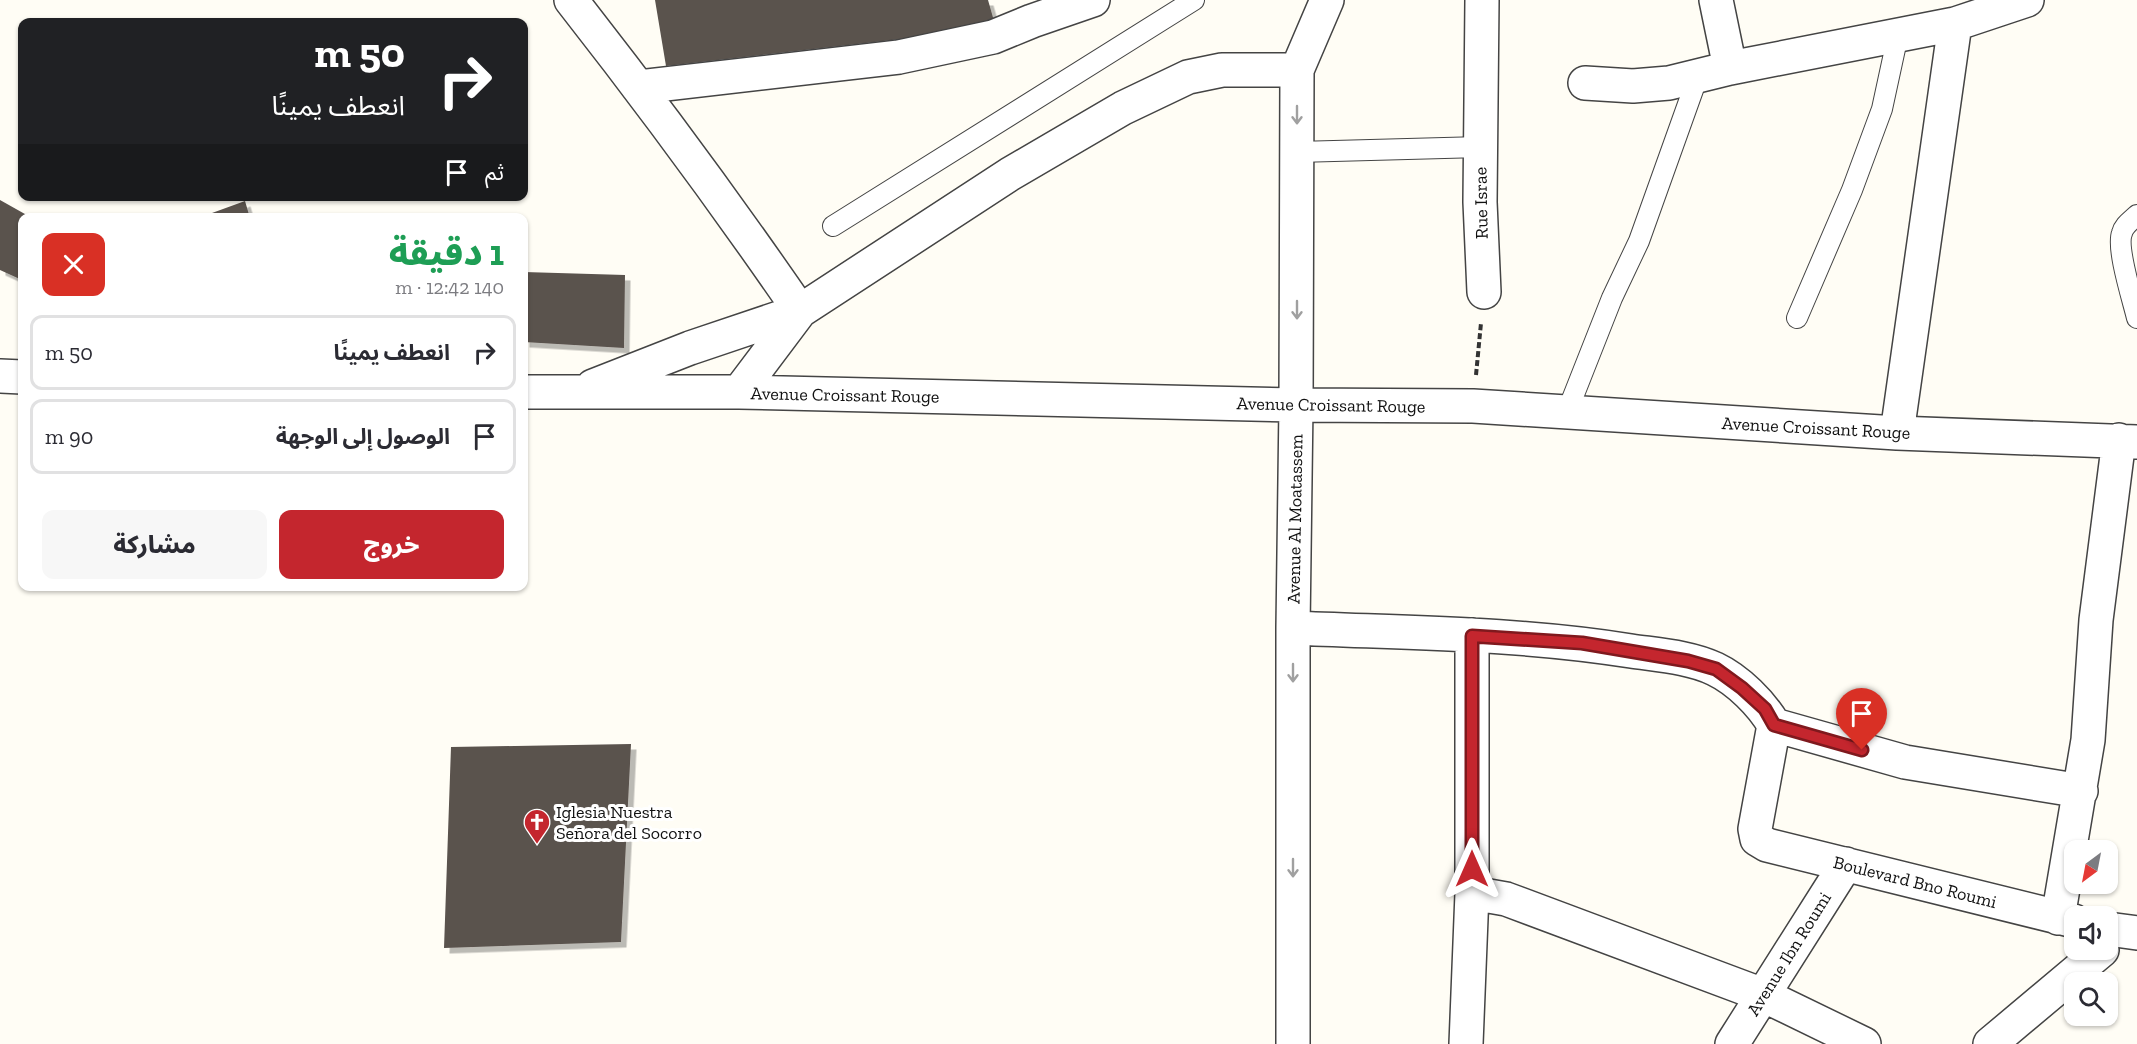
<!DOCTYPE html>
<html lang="ar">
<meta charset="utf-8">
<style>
:root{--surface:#fff;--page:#f7f7f7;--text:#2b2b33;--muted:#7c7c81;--line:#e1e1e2;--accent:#c4262e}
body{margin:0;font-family:"Zilla Slab","Noto Sans Arabic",serif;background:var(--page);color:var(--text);direction:rtl;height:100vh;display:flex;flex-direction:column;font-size:22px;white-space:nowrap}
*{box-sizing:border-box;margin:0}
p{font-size:20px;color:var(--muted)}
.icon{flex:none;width:33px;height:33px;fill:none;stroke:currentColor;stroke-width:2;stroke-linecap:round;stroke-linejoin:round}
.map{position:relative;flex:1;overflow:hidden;direction:ltr}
.drawer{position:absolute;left:18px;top:213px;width:510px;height:378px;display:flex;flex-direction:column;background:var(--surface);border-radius:12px;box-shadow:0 2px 4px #0004;direction:rtl}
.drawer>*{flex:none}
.guide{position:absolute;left:18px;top:18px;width:510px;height:183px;border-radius:12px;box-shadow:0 2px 4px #0004;direction:rtl;background:#202124;color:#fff;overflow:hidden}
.needle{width:39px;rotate:212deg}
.buttons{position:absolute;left:2064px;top:840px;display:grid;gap:12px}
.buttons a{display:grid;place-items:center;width:54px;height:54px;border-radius:12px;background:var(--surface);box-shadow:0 2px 4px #0004;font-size:30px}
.pin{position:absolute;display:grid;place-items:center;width:51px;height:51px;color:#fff;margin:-62px -26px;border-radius:50% 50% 50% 0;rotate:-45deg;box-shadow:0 0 6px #0007}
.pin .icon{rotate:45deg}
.me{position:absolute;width:66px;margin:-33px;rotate:0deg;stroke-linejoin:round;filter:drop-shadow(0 0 4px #0008)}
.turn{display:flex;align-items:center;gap:21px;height:126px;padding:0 24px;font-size:27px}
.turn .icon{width:78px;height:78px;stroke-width:2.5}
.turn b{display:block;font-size:42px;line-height:51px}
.then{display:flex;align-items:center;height:57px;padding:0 24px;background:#0003;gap:12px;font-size:22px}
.round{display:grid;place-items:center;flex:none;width:63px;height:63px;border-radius:12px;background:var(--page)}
.summary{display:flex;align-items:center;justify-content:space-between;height:102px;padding:0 24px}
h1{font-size:36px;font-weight:800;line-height:45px;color:#1e9e55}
.cta{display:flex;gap:12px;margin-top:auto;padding:12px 24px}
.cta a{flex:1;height:69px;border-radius:12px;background:var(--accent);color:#fff;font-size:24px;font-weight:800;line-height:69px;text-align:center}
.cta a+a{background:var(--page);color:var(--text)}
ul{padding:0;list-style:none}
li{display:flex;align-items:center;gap:18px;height:75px;margin:0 12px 9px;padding:0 12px;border:3px solid var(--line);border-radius:12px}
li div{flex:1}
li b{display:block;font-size:22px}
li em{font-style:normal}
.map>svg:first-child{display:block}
</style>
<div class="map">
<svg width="2137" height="1044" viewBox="0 0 2137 1044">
<defs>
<filter id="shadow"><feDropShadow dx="5.5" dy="5.5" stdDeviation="0" flood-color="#0004"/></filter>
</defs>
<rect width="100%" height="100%" fill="#fffdf5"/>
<path fill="#5a524d" filter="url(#shadow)" d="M655 0H988L996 28 666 66Z
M0 200 32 218H22V280L0 270Z
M245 201 250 218H201V217Z
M524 272 625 275 624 348 524 342Z
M631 744 621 942 444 948 451 747Z"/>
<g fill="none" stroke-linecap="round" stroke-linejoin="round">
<g stroke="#444" stroke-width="22">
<path id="service" d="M1297 152 1481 147
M2137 215C2131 221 2124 225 2122 233 2116 248 2133 301 2137 318
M833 226 1194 0
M1797 318 1852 190 1882 109 1898 35
M1567 412 1612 298 1639 241 1698 76"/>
</g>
<g stroke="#444" stroke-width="36">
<path id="minor" d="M571 0C651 102 727 205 800 311L690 348 593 386
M1482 0 1480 202 1484 292
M1716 0 1730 68
M1585 83 1633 86 1669 83 1730 68 1955 24 2027 0
M639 87 899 57 993 37 1032 21 1093 0
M0 376 22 377
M524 392H739L1296 405 1473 406 1897 433 2137 442
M739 392 800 311 1010 174 1123 108 1188 77 1222 70H1297
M1897 433 1955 24
M1293 628C1405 633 1519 633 1631 651 1658 655 1690 657 1715 669 1738 680 1762 704 1774 725L1755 829 1757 839 1767 845 2074 921
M1774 725 1905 762 2081 791
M1472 893 1506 899 1763 995 1864 1044
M2058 918 2088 740 2096 620 2119 440
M2108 929 2137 933
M1293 1044V628L1296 405 1297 70 1327 0
M1466 1044 1472 893V635
M1732 1044 1846 864
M1990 1044 2102 950"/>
</g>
<path stroke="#333" stroke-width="4" stroke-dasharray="6 3" stroke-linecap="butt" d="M1476 375 1481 323"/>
<use href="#service" stroke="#fff" stroke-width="20"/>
<use href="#minor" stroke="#fff" stroke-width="33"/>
</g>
<defs><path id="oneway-shaft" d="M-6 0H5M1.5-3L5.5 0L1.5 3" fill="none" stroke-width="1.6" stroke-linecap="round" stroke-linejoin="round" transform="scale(1.5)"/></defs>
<g stroke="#a0a0a0">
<use href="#oneway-shaft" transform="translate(1297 115) rotate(90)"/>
<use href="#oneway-shaft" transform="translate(1297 310) rotate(90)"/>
<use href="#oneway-shaft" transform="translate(1293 673) rotate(90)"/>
<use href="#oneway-shaft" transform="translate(1293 868) rotate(90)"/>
</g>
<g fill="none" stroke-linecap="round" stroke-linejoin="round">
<g stroke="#7f191e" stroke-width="15">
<path id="route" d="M1472 869V636L1582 643 1688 661 1716 669 1742 688 1765 709 1774 725 1862 750"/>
</g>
<use href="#route" stroke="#c4262e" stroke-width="10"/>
</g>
<defs>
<g id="church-pin" transform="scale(1.35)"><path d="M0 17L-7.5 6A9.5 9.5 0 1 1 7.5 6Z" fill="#c4262e" stroke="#fff"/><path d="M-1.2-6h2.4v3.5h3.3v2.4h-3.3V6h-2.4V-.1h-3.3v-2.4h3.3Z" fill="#fff"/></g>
</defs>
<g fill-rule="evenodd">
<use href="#church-pin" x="537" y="822"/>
</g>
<g text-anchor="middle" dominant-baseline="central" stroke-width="6" stroke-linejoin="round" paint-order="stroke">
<g font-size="18" fill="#111" stroke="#fff">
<text transform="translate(1481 203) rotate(-91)">Rue Israe</text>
<text transform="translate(845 395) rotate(1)">Avenue Croissant Rouge</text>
<text transform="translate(1331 405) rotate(1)">Avenue Croissant Rouge</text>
<text transform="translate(1816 428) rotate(3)">Avenue Croissant Rouge</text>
<text transform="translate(1295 519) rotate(-89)">Avenue Al Moatassem</text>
<text transform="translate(1915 882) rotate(14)">Boulevard Bno Roumi</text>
<text transform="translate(1789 954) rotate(-58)">Avenue Ibn Roumi</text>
</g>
<g font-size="18" fill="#111" stroke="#fff" text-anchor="start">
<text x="556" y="812">Iglesia Nuestra<tspan x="556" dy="21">Señora del Socorro</tspan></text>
</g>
</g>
</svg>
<div class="buttons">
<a><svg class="needle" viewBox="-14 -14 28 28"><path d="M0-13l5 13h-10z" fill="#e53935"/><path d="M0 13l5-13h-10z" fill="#7c7c81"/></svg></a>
<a><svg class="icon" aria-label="sound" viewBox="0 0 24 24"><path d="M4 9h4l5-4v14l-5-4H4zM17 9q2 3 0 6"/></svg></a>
<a><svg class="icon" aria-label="search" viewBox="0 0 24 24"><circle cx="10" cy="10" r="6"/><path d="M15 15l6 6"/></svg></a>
</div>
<div class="pin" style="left:1862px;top:750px;background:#d93025"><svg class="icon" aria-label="arrive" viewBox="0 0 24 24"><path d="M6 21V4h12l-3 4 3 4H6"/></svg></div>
<svg class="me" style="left:1472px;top:869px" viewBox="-20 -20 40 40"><path d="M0-17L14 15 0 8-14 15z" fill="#c4262e" stroke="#fff" stroke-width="4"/></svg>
<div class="guide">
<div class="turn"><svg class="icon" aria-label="right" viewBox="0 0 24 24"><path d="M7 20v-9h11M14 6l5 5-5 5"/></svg><div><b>50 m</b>انعطف يمينًا</div></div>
<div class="then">ثم<svg class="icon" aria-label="arrive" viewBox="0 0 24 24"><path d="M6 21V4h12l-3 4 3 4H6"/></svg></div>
</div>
<section class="drawer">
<div class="summary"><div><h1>1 دقيقة</h1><p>140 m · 12:42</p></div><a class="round" style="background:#d93025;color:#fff"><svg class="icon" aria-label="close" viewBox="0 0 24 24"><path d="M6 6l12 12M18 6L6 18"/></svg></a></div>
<ul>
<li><svg class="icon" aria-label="right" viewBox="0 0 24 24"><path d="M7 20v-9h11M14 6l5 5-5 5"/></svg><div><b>انعطف يمينًا</b></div><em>50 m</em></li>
<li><svg class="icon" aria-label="arrive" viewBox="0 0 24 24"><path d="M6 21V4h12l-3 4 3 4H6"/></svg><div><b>الوصول إلى الوجهة</b></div><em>90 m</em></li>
</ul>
<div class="cta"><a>خروج</a><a>مشاركة</a></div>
</section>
</div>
